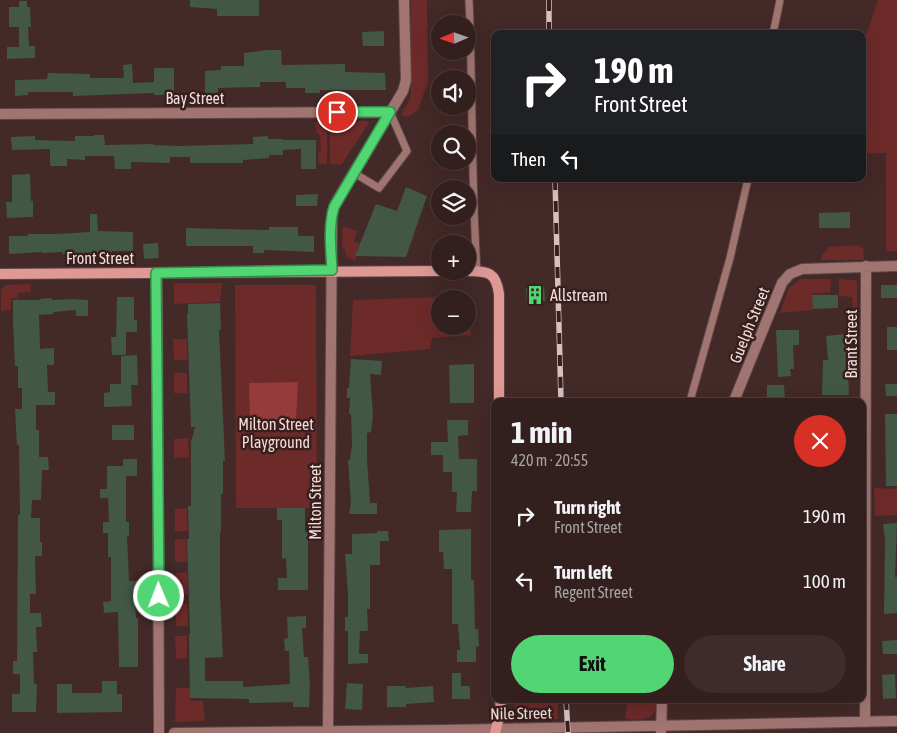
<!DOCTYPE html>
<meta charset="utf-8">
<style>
:root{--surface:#321f1e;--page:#3d2c2b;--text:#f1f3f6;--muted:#a8a2a4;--line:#4d3d3c;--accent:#52d673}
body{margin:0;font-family:"Asap Condensed",sans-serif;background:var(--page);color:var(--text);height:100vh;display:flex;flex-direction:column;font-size:19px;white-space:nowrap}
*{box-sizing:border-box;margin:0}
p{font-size:16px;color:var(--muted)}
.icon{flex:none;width:28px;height:28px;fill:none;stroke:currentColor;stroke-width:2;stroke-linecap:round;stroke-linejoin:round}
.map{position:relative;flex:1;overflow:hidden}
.panel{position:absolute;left:491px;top:398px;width:375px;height:305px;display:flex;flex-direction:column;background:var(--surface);border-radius:10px;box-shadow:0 5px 20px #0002,0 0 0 1px var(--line)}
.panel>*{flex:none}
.top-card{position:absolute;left:491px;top:30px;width:375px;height:152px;border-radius:10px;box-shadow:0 5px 20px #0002,0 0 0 1px var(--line);background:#202124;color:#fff;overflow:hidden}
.needle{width:32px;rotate:268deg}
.fabs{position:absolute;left:431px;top:15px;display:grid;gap:10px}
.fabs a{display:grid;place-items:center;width:45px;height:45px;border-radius:50%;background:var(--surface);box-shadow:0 5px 20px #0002,0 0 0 1px var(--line);font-size:25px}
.pin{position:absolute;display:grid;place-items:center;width:42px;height:42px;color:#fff;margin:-21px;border:2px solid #fff;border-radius:50%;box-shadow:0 1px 5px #0007}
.me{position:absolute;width:55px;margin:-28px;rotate:359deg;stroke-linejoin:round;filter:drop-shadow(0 0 4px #0008)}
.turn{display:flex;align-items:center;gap:18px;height:105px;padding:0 20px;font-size:22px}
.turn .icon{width:65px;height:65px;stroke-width:2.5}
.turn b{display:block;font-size:35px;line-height:42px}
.then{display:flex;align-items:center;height:48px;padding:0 20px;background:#0003;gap:10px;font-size:19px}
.round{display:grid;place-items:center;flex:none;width:52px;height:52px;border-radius:26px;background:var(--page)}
.head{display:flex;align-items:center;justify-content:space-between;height:85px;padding:0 20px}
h1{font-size:30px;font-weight:700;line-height:38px}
.action{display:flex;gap:10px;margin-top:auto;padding:10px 20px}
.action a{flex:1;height:58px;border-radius:30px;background:var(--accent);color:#111;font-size:20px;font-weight:700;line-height:58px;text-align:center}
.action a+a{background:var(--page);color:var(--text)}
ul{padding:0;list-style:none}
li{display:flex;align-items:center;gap:15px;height:65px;padding:0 20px}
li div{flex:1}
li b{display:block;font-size:19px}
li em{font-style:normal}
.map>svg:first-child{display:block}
</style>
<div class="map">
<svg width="897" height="733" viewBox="0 0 897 733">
<rect width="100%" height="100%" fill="#432928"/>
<path fill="#6c2a29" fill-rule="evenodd" d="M411 0H427L428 81 418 110 408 117 401 115 410 99 411 93Z
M878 0H897V251H886V153H863V44Z
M327 121V164H319L318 151H321L320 135 317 133 314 122Z
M364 121H367L369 123 341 165 330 164V122Z
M343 226 357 231 354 241 359 243 355 261 346 257 345 249H342Z
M859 245 863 248 864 260H821L822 255 829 247Z
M800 279H831L830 293 825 292 822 294 812 293 813 310 780 313 789 288Z
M839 279 855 280 857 283V308L853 307 852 297 839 296Z
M177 283H222L220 302 174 304V284Z
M30 284 31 292 18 293 17 298H12L11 310 1 311V290L6 285Z
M235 285H316L317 508H236Z
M469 296 471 335 432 338 430 349 350 356 353 300ZM440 299H468V326H440Z
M173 339H187V360H174Z
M174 373H187V393H174Z
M188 438 189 457 174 458V439Z
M874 488 897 489V515L875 516Z
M187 508V531H175V509Z
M175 539H186L187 562H175Z
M187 572 188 595H176L175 573Z
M176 604H187L188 626H176Z
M175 636H187V658L176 659Z
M176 688H190L191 701H203L205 721 175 722Z
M515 699H558V719L519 721 515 719Z
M628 699H656C656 702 656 708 655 711 652 721 632 721 625 718Z"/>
<path fill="#963b3b" d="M298 382 296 420 287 429 250 418 249 383Z"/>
<path fill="#425745" d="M190 0H259V16H217V9L190 7Z
M19 1H27V7H30L31 27H28L29 46H35V58L7 59V47H19V27H9V7H19Z
M384 31V46H363L362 32Z
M267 50H281L282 65 345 64V72L385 73 386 90H320V93H305V88H286V82H260V87L218 88V93H205V71L221 70V66H244V53Z
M132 64 133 83 154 82V68H174V95H154V93L73 96V92H28V95L15 96V80L47 79 48 73 90 74V78H124L123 65Z
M94 135H104L105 145 153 144V145L179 146 253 144V137L268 136V139H283V140H316V169H301V149L283 150V155H269V158L243 160V163H190V157H170V163L131 162V169H115L114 156H85V160L67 159V166H50V149L12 150 11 137 35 136V140L75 141V136H94Z
M30 174 31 201H33V217L7 218 6 202H12V175Z
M406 187 427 196 406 257 355 256 376 204 397 211Z
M318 194 317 206H296V195Z
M850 212V228H819V213Z
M90 214H97L98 231 133 232V251H112V253L63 254 62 252 43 253 42 252 9 254V236H28V234H56L90 232Z
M269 227H298V236H314V252L264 250V253H253V246H186V228L269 230Z
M158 243 159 258 144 259 143 244Z
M881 285H897V298H881Z
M544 287 545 301 527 302 526 288Z
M812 295H838V308L813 309Z
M117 297H134V320H137V332H126V355H112L111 337H116Z
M52 298V300L73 299 88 300V316H76V310L53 312V314L39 315 40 349 54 348V365H47L48 392H55V405H36V430H39V457H48L49 470H42L41 500H32L31 518H40V542H42V556H35L36 594H30V613H41L42 627H36L37 652H33L34 684H37L36 712H12V694H20V674H13V661H17L18 515H20L19 445H17L15 409H22V388H18V366H15L13 321V300H40V299Z
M220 303 221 330H219L225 461H223V494H221V532H220V595L223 657 205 658V681H243V687L290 684 289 651H285L284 639 288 638 287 617 306 616V628H302L304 657H308L310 684 309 707H293V702L249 703V699L190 698 189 634H190L187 539H189L188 506H191V442L195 427H191L187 314H188V304Z
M887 327H897V350H887Z
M776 330H799V345H793L794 369H790L791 376 778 377Z
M846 334 849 395H822L823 360H828L826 336Z
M137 355 138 385H131L132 406 104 407V393L110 392V384H121V356Z
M351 359 382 361 381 375 370 374 373 415 371 432 367 433V459L370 503H377V514H349L351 502 348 460H350L352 445 351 414H349L350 398H347V388H349Z
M474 364V403H450L449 365Z
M885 384H897V396H886Z
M767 385H784L785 401H767Z
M885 414H897V486H886Z
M447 420H468V435L458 436 459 459H477V491H472L471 512H456L457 492H452V472H443V455H431V442H448Z
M112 425H134V440H112Z
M123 459H137V476H126V522H129V536H127L129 581H138V592H134L136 618H138V667H119L118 612 104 613 103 602 111 601V557H108V533H103V522H109L108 498H100V489H107V466H123Z
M277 508H305V532H308V590H278V578H287L286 558 282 559V520H277Z
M897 523 895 577H897V613L884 614 885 540 883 524Z
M471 529V580H474L475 629H478L479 646 476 647V662H457V650H460L458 624H452V569H444L443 552H439V530Z
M377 531H388L389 541H380V565H370V609H367L368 631H360L359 654H368V663L348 664V631H345V617H348V594L345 554H352V534L377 533Z
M897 640V654H883L882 641Z
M452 673H461V686H469L470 690V699H452Z
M895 674 896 698 883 699 882 675Z
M102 681H117V694H122V712L57 713V684H72V693H102Z
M347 683 363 684 362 710 345 709Z
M387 686H406V688L433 686 434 702 406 704V707H387Z"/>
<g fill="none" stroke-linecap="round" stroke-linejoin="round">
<g stroke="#5f4645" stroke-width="9">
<path id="lane" d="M469 0C473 90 471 181 477 271
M773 34 780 0
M354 173 379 188 407 151 390 112
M690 401 730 258 748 179"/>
</g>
<g stroke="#5f4645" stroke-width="12">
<path id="street" d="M0 114 390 112
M157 273 159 733
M734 401 782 283 790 274 802 269 897 266
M865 722 866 266
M174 733 444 730 897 721
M328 733 332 215 335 204 403 91 406 80 404 0
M661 733 662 699"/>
</g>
<g stroke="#5f4645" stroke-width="12">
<path id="secondary" d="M468 271C488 271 496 272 499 294V401
M0 274 440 271
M495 733 501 709 500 699"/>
</g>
<use href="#lane" stroke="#a07471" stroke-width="7"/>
<use href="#street" stroke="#a07471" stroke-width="10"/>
<use href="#secondary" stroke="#de9995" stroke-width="10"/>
<g stroke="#d5c1c0" stroke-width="5.5">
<path id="rail" d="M549 0V34
M555 179 561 401
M566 699 568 733"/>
</g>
<use href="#rail" stroke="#381f1e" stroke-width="4" stroke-dasharray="11" stroke-linecap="butt"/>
</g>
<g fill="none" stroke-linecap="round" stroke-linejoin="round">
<g stroke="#358b4b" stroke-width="12">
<path id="route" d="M159 596 156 273 332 270C331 250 328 227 334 207L390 112H337"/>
</g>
<use href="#route" stroke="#52d673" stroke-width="9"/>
</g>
<defs>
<g id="building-bare" transform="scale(1.5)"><path d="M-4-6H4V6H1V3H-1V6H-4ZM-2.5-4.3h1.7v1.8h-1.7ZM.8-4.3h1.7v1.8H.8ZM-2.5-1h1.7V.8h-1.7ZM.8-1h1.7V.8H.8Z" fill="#52d673" stroke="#381f1e" stroke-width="2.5" paint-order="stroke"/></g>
</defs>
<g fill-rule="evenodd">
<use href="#building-bare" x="535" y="295"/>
</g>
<g text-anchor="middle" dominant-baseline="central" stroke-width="5" stroke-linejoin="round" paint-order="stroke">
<g font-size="16" fill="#f0dedd" stroke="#381f1e">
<text x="195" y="98">Bay Street</text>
<text x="100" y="258">Front Street</text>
<text transform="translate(749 325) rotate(-68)">Guelph Street</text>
<text transform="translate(851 344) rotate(-90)">Brant Street</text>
<text transform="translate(315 502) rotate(-90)">Milton Street</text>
<text transform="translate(521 713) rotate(-1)">Nile Street</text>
</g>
<g font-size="16" fill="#f0dedd" stroke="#381f1e" text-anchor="start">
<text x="550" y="295">Allstream</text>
</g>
<g font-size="16" fill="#f4d9d7" stroke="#381f1e">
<text x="276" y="424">Milton Street<tspan x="276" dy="18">Playground</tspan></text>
</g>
</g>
</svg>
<div class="fabs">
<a><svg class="needle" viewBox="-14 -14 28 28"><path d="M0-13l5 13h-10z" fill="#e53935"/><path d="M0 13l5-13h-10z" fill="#a8a2a4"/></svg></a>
<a><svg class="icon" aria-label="sound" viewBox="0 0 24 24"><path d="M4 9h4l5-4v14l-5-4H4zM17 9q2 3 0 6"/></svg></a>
<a><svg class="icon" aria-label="search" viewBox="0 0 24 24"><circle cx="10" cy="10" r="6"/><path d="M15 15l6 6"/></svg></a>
<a><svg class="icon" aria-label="layers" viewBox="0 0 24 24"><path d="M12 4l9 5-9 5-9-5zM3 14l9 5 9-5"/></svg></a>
<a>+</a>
<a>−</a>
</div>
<div class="pin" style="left:337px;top:112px;background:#d93025"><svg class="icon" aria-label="arrive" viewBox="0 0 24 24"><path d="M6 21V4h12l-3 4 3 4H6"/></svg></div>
<svg class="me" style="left:159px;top:596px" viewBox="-20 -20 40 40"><circle r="17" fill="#52d673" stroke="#fff" stroke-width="3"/><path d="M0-11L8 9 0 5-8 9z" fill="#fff"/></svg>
<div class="top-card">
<div class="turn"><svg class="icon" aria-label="right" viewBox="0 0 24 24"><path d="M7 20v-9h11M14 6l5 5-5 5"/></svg><div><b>190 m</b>Front Street</div></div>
<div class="then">Then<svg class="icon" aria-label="left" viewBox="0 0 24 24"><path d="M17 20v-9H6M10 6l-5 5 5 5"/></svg></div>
</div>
<section class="panel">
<div class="head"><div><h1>1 min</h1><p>420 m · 20:55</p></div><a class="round" style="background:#d93025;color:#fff"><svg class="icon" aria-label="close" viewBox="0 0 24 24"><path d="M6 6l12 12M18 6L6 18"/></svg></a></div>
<ul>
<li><svg class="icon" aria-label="right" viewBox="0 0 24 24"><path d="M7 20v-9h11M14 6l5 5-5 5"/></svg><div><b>Turn right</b><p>Front Street</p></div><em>190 m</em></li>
<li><svg class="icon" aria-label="left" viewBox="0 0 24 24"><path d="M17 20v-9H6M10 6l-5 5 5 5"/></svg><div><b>Turn left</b><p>Regent Street</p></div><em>100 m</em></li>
</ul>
<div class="action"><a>Exit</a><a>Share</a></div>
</section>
</div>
